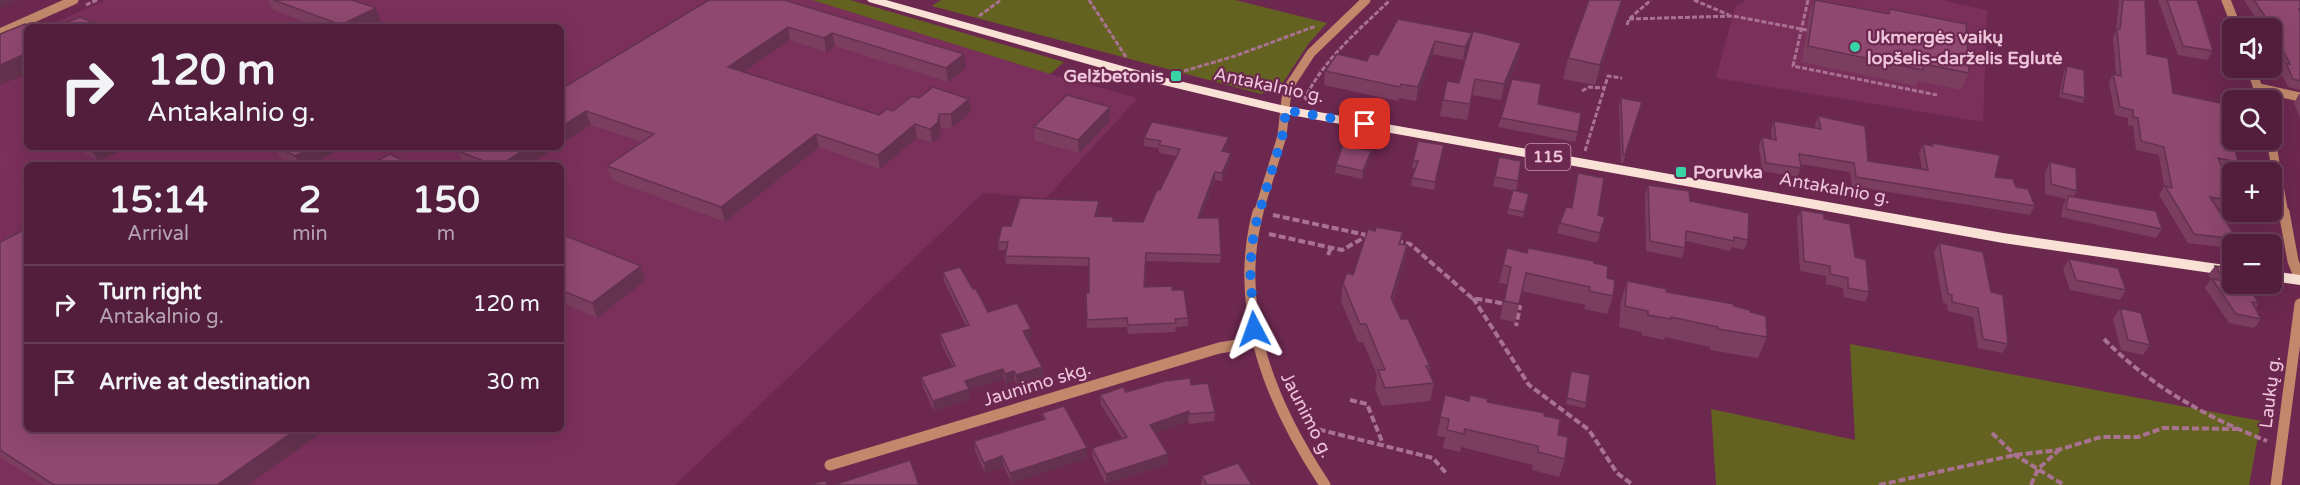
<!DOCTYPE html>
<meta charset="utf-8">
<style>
:root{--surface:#521e3c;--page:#5c2b47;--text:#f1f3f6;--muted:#b5a2af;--line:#683c56}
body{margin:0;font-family:"Varela Round",sans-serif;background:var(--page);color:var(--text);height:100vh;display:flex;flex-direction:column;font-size:22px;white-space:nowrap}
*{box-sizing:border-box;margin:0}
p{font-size:20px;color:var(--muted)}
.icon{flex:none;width:33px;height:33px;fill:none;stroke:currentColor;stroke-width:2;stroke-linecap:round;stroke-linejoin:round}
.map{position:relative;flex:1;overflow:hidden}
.side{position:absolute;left:24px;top:162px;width:540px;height:270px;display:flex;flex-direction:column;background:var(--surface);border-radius:9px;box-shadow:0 6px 24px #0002,0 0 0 2px var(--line)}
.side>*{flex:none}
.guide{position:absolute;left:24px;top:24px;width:540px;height:126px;border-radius:9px;box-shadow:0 6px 24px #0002,0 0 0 2px var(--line);background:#521e3c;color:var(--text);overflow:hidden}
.fabs{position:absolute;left:2222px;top:18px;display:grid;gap:12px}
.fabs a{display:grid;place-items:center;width:60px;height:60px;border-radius:9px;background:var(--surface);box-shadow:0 6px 24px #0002,0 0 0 2px var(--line);font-size:30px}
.pin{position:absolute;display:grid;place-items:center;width:51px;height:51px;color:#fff;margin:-26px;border-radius:12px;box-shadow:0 3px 9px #0006}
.me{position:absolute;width:66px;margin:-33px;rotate:356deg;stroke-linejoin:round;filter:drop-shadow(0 0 4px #0008)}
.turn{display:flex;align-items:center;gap:21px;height:126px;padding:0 24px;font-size:27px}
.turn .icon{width:78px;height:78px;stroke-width:2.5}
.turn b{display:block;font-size:42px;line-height:51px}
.eta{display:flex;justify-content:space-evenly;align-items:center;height:102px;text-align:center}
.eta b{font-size:36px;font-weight:800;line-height:42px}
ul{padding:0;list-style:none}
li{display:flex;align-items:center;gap:18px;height:78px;padding:0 24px;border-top:2px solid var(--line)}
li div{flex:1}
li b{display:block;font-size:22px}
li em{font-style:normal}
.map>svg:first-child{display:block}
</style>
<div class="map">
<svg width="2300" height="485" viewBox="0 0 2300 485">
<rect width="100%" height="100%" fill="#6d2850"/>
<path fill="#7b305c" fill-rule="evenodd" d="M106 0H812L1050 74 1138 98 1046 198 983 193 675 485H0V47L27 35V147H561V27H45ZM27 165H561V429H27Z
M1746 0H1941L1987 10 1983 122 1716 78 1735 7Z"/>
<path fill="#646221" d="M812 0H850L1064 62 1050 74Z
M941 0H1235L1327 23 1309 43 1280 87 1261 94 932 6Z
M1850 344 2261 421 2249 485H1716L1711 409 1855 440Z"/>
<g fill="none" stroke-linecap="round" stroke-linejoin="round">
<path stroke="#aa7291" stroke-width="3" stroke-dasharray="5 2" stroke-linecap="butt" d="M1089 0 1126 57
M1694 0 1729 15
M1808 0 1793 66 1937 95
M86 5 97 0
M979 16 1001 0
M1629 19 1733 16 1812 31
M1627 25 1629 19 1651 0
M1184 71 1235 56 1316 26
M1582 91 1589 87 1604 88
M1307 100 1305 98C1325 58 1358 31 1390 0
M1585 151 1608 76 1622 78"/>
<path stroke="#aa7291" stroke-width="4" stroke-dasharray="7 3" stroke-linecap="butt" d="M1273 215 1371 236
M1269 234 1342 250 1367 236
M1396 241 1410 244 1472 298 1506 304
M1328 255 1331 248
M1473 298 1529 385 1589 430 1617 473 1633 485
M1516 306 1520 307 1516 326
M2104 339C2150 386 2206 417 2267 441
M1350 400 1367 404 1383 444
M1309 427 1433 458 1446 473
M1992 433 2015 455 2064 485
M1879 485 2015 455 2058 450 2101 437H2138L2163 428 2237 429
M2031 485 2038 469 2058 451"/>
<path stroke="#c1886b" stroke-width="9" d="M2226 0 2237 28
M0 33 74 0
M2251 68 2262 100
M2259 88 2300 97
M2271 140 2284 214
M1258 214 1282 136 1286 99 1290 85 1311 53 1366 0"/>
<path stroke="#c1886b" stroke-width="11" d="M1258 212C1232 310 1271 404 1325 485
M2284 212 2293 261 2300 279
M830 465 1219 348 1256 342
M2276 485 2300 304"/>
<path fill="#f9e1d6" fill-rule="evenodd" d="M867 0H886L1158 76 1285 106 2003 233 2232 266V276L2003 243 1285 114 1151 82 869 2Z
M2271 271 2300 275V285L2271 281Z"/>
</g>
<path fill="#7b3e5f" d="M268 0H352L381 21 369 27H319L273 10Z
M709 0 966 68 948 82 835 46 826 52 790 40 744 72 879 115 893 111 971 112 952 128H941L940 136 932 143 917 138 880 169 819 147 725 222 612 180 607 166 642 142 591 125 561 144V89Z
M1623 0 1595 85 1563 79 1568 58Z
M1815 0 1888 14 1890 9 1969 73 1961 90 1918 81 1916 86 1802 62 1809 15Z
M2119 0H2145L2147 54 2173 93 2238 162 2232 171 2223 169 2232 190V210L2231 211 2217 208 2236 237 2230 246 2223 245 2221 247 2188 243 2159 195 2164 186 2159 155 2136 150 2133 126 2128 125V118L2115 115 2109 82 2113 74 2116 75 2113 37 2116 31Z
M2158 0H2197L2213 51 2207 60 2178 55Z
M2244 0H2300V90L2288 87 2280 71 2282 68 2271 45V28H2262Z
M1398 19 1471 40 1518 58 1501 100 1472 95 1467 120 1440 116 1443 100 1459 83 1468 49 1463 60 1433 54 1416 101 1399 98 1398 101 1324 85 1325 71 1367 61 1378 55Z
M2067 66 2085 98 2082 103 2059 97 2064 71Z
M2299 94H2300V118L2294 103Z
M1621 98 1642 102 1623 163H1621L1619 106Z
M1538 104 1578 132 1575 142 1498 127 1501 118Z
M1110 107V121L1079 153 1035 141 1034 127Z
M1818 116 1868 161 1922 169 1919 153 1923 144 1931 146 1932 143 2016 187 2035 206 2030 215 1852 186 1850 172 1800 164 1801 168 1797 177 1762 171 1759 146 1762 137 1772 139 1771 130 1774 121 1815 128V125Z
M1364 135 1361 149 1371 151 1370 159 1362 179 1335 173 1336 165Z
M1144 138 1228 144 1225 152 1231 153 1230 160 1222 181 1215 180 1201 218 1221 255 1220 263 1146 261 1145 287 1172 290 1188 318V326L1176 327 1175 332 1128 334 1127 327 1087 328 1086 293H1089V266L1006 264 1005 256 1006 250H999L998 242 1011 226 1099 201V209L1097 216 1113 221 1143 222 1160 190 1176 156 1159 153V148L1144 146Z
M1444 145 1434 190 1411 186 1412 178 1415 169 1412 168 1413 161Z
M76 147H130L98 161Z
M275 147H345L310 165H295L281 158Z
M556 147 528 165H464L458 151Z
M1499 157 1518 181 1516 191 1493 186Z
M2050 162 2077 191 2073 197 2162 229 2156 238 2061 217 2063 205 2066 199 2045 194V172Z
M1578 173 1598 215 1605 217 1597 243 1557 233 1560 223 1571 208Z
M1648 185 1690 201 1748 240 1744 250 1732 247 1730 251 1686 241 1685 248 1682 258 1646 251 1645 195Z
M1513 190 1529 194 1523 217 1507 214Z
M1801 210 1824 219 1855 257 1869 292 1865 302 1844 297 1843 288 1826 284V276L1800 271 1797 219Z
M1375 231 1403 232 1401 244 1407 245 1404 263 1393 301 1401 319 1430 366 1429 373 1434 383 1430 401 1382 406 1375 389 1377 375 1363 342H1358L1341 301 1343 283 1353 275Z
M561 234 641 266 645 281 597 318 561 302Z
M0 242 248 485H44L0 457Z
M1939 243 1991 292 2008 344 2002 353 1978 348 1973 317 1948 311 1947 304 1943 303 1934 252Z
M1507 248 1527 253 1594 263 1607 278 1613 296 1607 314 1584 309 1585 305 1522 291 1515 322 1500 319 1507 284 1499 283Z
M2069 259 2126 290 2120 300 2070 290 2063 269Z
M2215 266 2259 303 2256 308 2261 319 2254 328 2229 323 2205 288 2211 279 2208 275Z
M943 272 973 289 988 312 1031 338 1027 339 1042 367 1043 377 1017 385 1015 381 1006 384 1004 379 969 390 970 399 934 411 923 387 921 377 953 367 941 343 940 334 966 326 944 281Z
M1627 281 1666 292 1734 306 1750 312 1767 337 1758 358 1710 350V347L1665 337 1664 340 1641 335 1642 332 1619 327 1621 301Z
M2120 308 2150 345 2143 355 2121 350 2113 319Z
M1571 371 1586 403 1585 408 1566 404Z
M1191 385 1215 412 1214 421 1189 424 1188 421 1155 433 1168 454V464L1106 484 1093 458 1092 448 1122 438 1101 405 1100 395Z
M1445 395 1469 401 1487 402 1544 416 1558 435 1565 459 1559 477 1532 470 1533 465 1461 447 1460 452 1443 448 1445 437 1437 436Z
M1042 413 1087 458 1012 483 1004 467 985 473 975 451 974 441 1043 420Z
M1202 476 1252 485H1201Z"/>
<path fill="#64324e" d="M0 0H18L0 8Z
M1622 0H1623L1595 85 1600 65Z
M376 8 381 21 369 27H342L341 25Z
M788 27 790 40 731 81 728 67Z
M832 33 835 46 826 52 824 38Z
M1472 33 1470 46 1463 60 1465 47Z
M1435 41 1433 54 1416 101 1418 87Z
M1521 43 1518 58 1501 100 1504 84Z
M27 53V74L0 85V65Z
M964 54 966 68 948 82 946 68Z
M969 99 971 112 952 128 951 114Z
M1110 107V121L1079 153 1078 140Z
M586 111 591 125 561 144V127Z
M939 114 941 128 940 136 932 143 930 129Z
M915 124 917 138 880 169 878 155Z
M816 134 819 147 725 222 721 207Z
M1229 137 1228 144 1222 159V151Z
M89 147H130L98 161Z
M313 147H345L310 165H300L295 156Z
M529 147H556L528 165H500Z
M1371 151 1370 159 1362 179 1363 171Z
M1231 153 1230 160 1222 181V173Z
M1215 172V180L1198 226V218Z
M1099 201V209L1096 224 1095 216Z
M1407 245 1404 263 1388 316 1391 298Z
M641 266 645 281 597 318 592 303Z
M1031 329V338L1023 341V331Z
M1042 367 1043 377 1017 385 1016 375Z
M1003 369 1004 379 969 390 970 399 934 411 933 401 965 381Z
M1014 371 1015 381 1006 384 1005 374Z
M1189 411 1188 421 1150 435V425Z
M297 429H327L248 485H217Z
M1087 448V458L1012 483 1010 473Z
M1168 454V464L1106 484V474Z
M1002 456 1004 467 985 473 984 463Z"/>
<path fill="#8f486f" stroke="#64324e" stroke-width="1.5" d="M274 0H352L376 8 341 25Z
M709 0H784L964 54 946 68 832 33 824 38 788 27 728 67 879 115 887 109 893 111 912 96 919 98 933 87 969 99 951 114H939L938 122 930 129 915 124 878 155 816 134 721 207 607 166 654 134 586 111 561 127V89Z
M1589 0H1622L1600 65 1568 58Z
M1815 0 1889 14 1890 9 1966 24 1969 73 1923 64V70L1808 46Z
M2123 0H2145L2147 54 2168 58 2173 93 2225 104 2232 135V140H2233L2238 162 2218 158 2232 190V201L2210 197 2236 237 2225 235 2227 238 2194 234 2165 186 2172 188 2164 147 2141 141 2138 118 2133 117V110L2120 107 2113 74 2121 76 2117 29H2120Z
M2167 0H2197L2201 12 2213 51 2183 46Z
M2254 0H2300V9H2299L2300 11V81L2293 79 2286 63 2290 64 2266 18Z
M80 17 105 27H54Z
M1398 19 1472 33 1465 47 1435 41 1418 87 1401 84 1400 87 1325 71 1337 54 1367 61 1370 54 1378 55Z
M25 24 33 27H27V53L0 65V34Z
M1473 31 1521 43 1504 84 1475 79 1470 104 1443 100 1447 81 1459 83Z
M2067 66 2084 70 2085 98 2062 93Z
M1512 79 1541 84 1538 104 1581 113 1578 132 1501 118Z
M1067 95 1110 107 1078 140 1034 127Z
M1621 98 1642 102 1625 155H1623Z
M1818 116 1865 126 1868 161 1928 170 1923 144 1933 146 1932 143 2000 155 1995 177 2013 179 2016 187 2028 189 2035 206 1856 177 1854 163 1799 154 1801 168 1766 163 1762 137 1776 140 1774 121 1821 129Z
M1152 122 1229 137 1222 151 1231 153 1222 173 1215 172 1198 218H1219L1221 255 1146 253 1144 287 1172 286V290H1184L1188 318 1175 319 1176 323 1128 325 1127 318 1087 320 1086 293H1089V258L1005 256 1008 242H998L1002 226H1011L1020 198 1099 201 1095 216 1113 217V221L1143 222 1157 190H1160L1180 149 1159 145 1161 141 1144 138Z
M1347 132 1364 135 1359 149 1371 151 1363 171 1336 165Z
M1418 141 1444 145 1435 182 1412 178 1418 161H1413Z
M278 147H313L295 156Z
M465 147H529L500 165H494L458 151Z
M390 154 412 165H374L372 164Z
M1499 157 1521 161 1518 181 1495 177Z
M2050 162 2076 168 2077 191 2051 184Z
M1578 173 1604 178 1598 215 1605 217 1600 233 1560 223 1566 207 1572 208Z
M1648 185 1689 191 1690 201 1749 213 1748 240 1734 237V241L1686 231 1685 248 1650 241Z
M1513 190 1529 194 1524 212 1508 209Z
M2068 196 2156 211 2162 229 2066 209Z
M1801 210 1824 214V219L1850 224 1855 257 1866 260 1869 292 1848 288V278L1830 274V266L1804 261Z
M1376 227 1403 232 1399 244 1407 245 1391 298 1401 319H1408L1430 366H1426L1434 383 1385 388 1378 370H1385L1366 324H1360L1343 283 1347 273 1353 275 1368 229 1375 231Z
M24 230 27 231V429H297L217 485H54L0 450V242Z
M561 234 641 266 592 303 561 290Z
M1939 243 1983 252 1991 292 2003 295 2008 344 1983 339 1978 308 1952 302V295L1948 294Z
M1507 248 1527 253 1528 248 1594 261V263L1608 266 1607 278 1615 280 1613 296 1589 291 1590 287 1526 273 1519 304 1504 301 1511 267 1503 265Z
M2069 259 2118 268 2126 290 2076 280Z
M2215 266 2232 268V284H2246L2259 303 2252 302 2261 319 2236 314 2212 279 2225 281Z
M960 267 973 289H976L988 312 1017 303 1031 329 1023 331 1042 367 1016 375 1014 371 1005 374 1003 369 965 381 969 389 933 401 921 377 955 366 940 334 969 325 943 272Z
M1627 281 1667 289 1666 292 1734 304V306L1750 310V312L1766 316 1767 337 1718 329V327L1671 317V319L1648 315V311L1625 306Z
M2120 308 2141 313 2150 345 2128 340Z
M1571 371 1590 375 1586 403 1567 398Z
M1190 378 1191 385 1208 383 1215 412 1189 414V411L1150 425 1168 454 1106 474 1092 448 1127 437 1100 395 1123 387 1126 392 1165 381Z
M1445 395 1469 401 1470 395 1488 399 1487 402 1545 413 1544 416 1560 419 1558 435 1568 437 1565 459 1538 452V446L1465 429 1464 434 1447 430 1449 419 1440 417Z
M1064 406 1087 448 1010 473 1002 456 984 463 974 441 1045 419 1042 413Z
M910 460 919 485H834Z
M1238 463 1252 485H1207L1202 476Z
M826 480 827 485H810Z"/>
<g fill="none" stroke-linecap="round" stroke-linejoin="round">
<path stroke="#1a73e8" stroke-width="10" stroke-dasharray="0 18" d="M1254 329 1250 267 1254 230 1285 127V110L1365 124"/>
</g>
<g fill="#39d4a5" stroke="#6d2850" stroke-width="2">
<circle cx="1855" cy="47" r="6"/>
<rect x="1170" y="70" width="12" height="12" rx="3"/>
<rect x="1675" y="166" width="12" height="12" rx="3"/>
</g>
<g text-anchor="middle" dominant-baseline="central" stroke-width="4.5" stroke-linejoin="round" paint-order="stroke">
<rect fill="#6d2850" stroke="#c896b0" stroke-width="1.5" x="1525.5" y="144" width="45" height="26" rx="4.5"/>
<g font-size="16" font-weight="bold" fill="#efc5d9">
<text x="1548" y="157">115</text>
</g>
<g font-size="18" font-weight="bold" fill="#efc5d9" stroke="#6d2850" text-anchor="start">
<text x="1867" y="37">Ukmergės vaikų<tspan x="1867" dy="21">lopšelis-darželis Eglutė</tspan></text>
<text x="1164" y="76" text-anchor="end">Gelžbetonis</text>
<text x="1693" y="172">Poruvka</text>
</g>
<g font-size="18" fill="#efc5d9" stroke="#6d2850">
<text transform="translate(1269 85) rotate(12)">Antakalnio g.</text>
<text transform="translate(1835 188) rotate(10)">Antakalnio g.</text>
<text transform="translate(1037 384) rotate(-17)">Jaunimo skg.</text>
<text transform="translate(2270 392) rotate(-83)">Laukų g.</text>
<text transform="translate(1307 415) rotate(63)">Jaunimo g.</text>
</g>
</g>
</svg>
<div class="fabs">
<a><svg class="icon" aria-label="sound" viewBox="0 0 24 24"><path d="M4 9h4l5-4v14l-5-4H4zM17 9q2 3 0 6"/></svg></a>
<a><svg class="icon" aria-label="search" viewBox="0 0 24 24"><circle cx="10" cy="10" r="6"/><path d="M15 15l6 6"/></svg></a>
<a>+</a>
<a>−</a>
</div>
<div class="pin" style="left:1365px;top:124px;background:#d93025"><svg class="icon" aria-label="arrive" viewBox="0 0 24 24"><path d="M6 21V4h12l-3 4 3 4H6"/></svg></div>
<svg class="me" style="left:1254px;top:329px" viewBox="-20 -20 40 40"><path d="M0-17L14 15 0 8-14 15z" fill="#1a73e8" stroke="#fff" stroke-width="4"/></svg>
<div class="guide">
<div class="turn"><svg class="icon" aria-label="right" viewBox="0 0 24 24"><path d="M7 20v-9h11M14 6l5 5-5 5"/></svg><div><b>120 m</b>Antakalnio g.</div></div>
</div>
<section class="side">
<div class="eta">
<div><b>15:14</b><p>Arrival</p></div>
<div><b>2</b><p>min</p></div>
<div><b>150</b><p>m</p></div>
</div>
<ul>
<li><svg class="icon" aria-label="right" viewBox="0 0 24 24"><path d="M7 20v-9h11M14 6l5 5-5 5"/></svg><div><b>Turn right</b><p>Antakalnio g.</p></div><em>120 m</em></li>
<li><svg class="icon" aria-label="arrive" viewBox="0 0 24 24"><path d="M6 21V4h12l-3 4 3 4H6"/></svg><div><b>Arrive at destination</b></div><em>30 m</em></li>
</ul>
</section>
</div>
